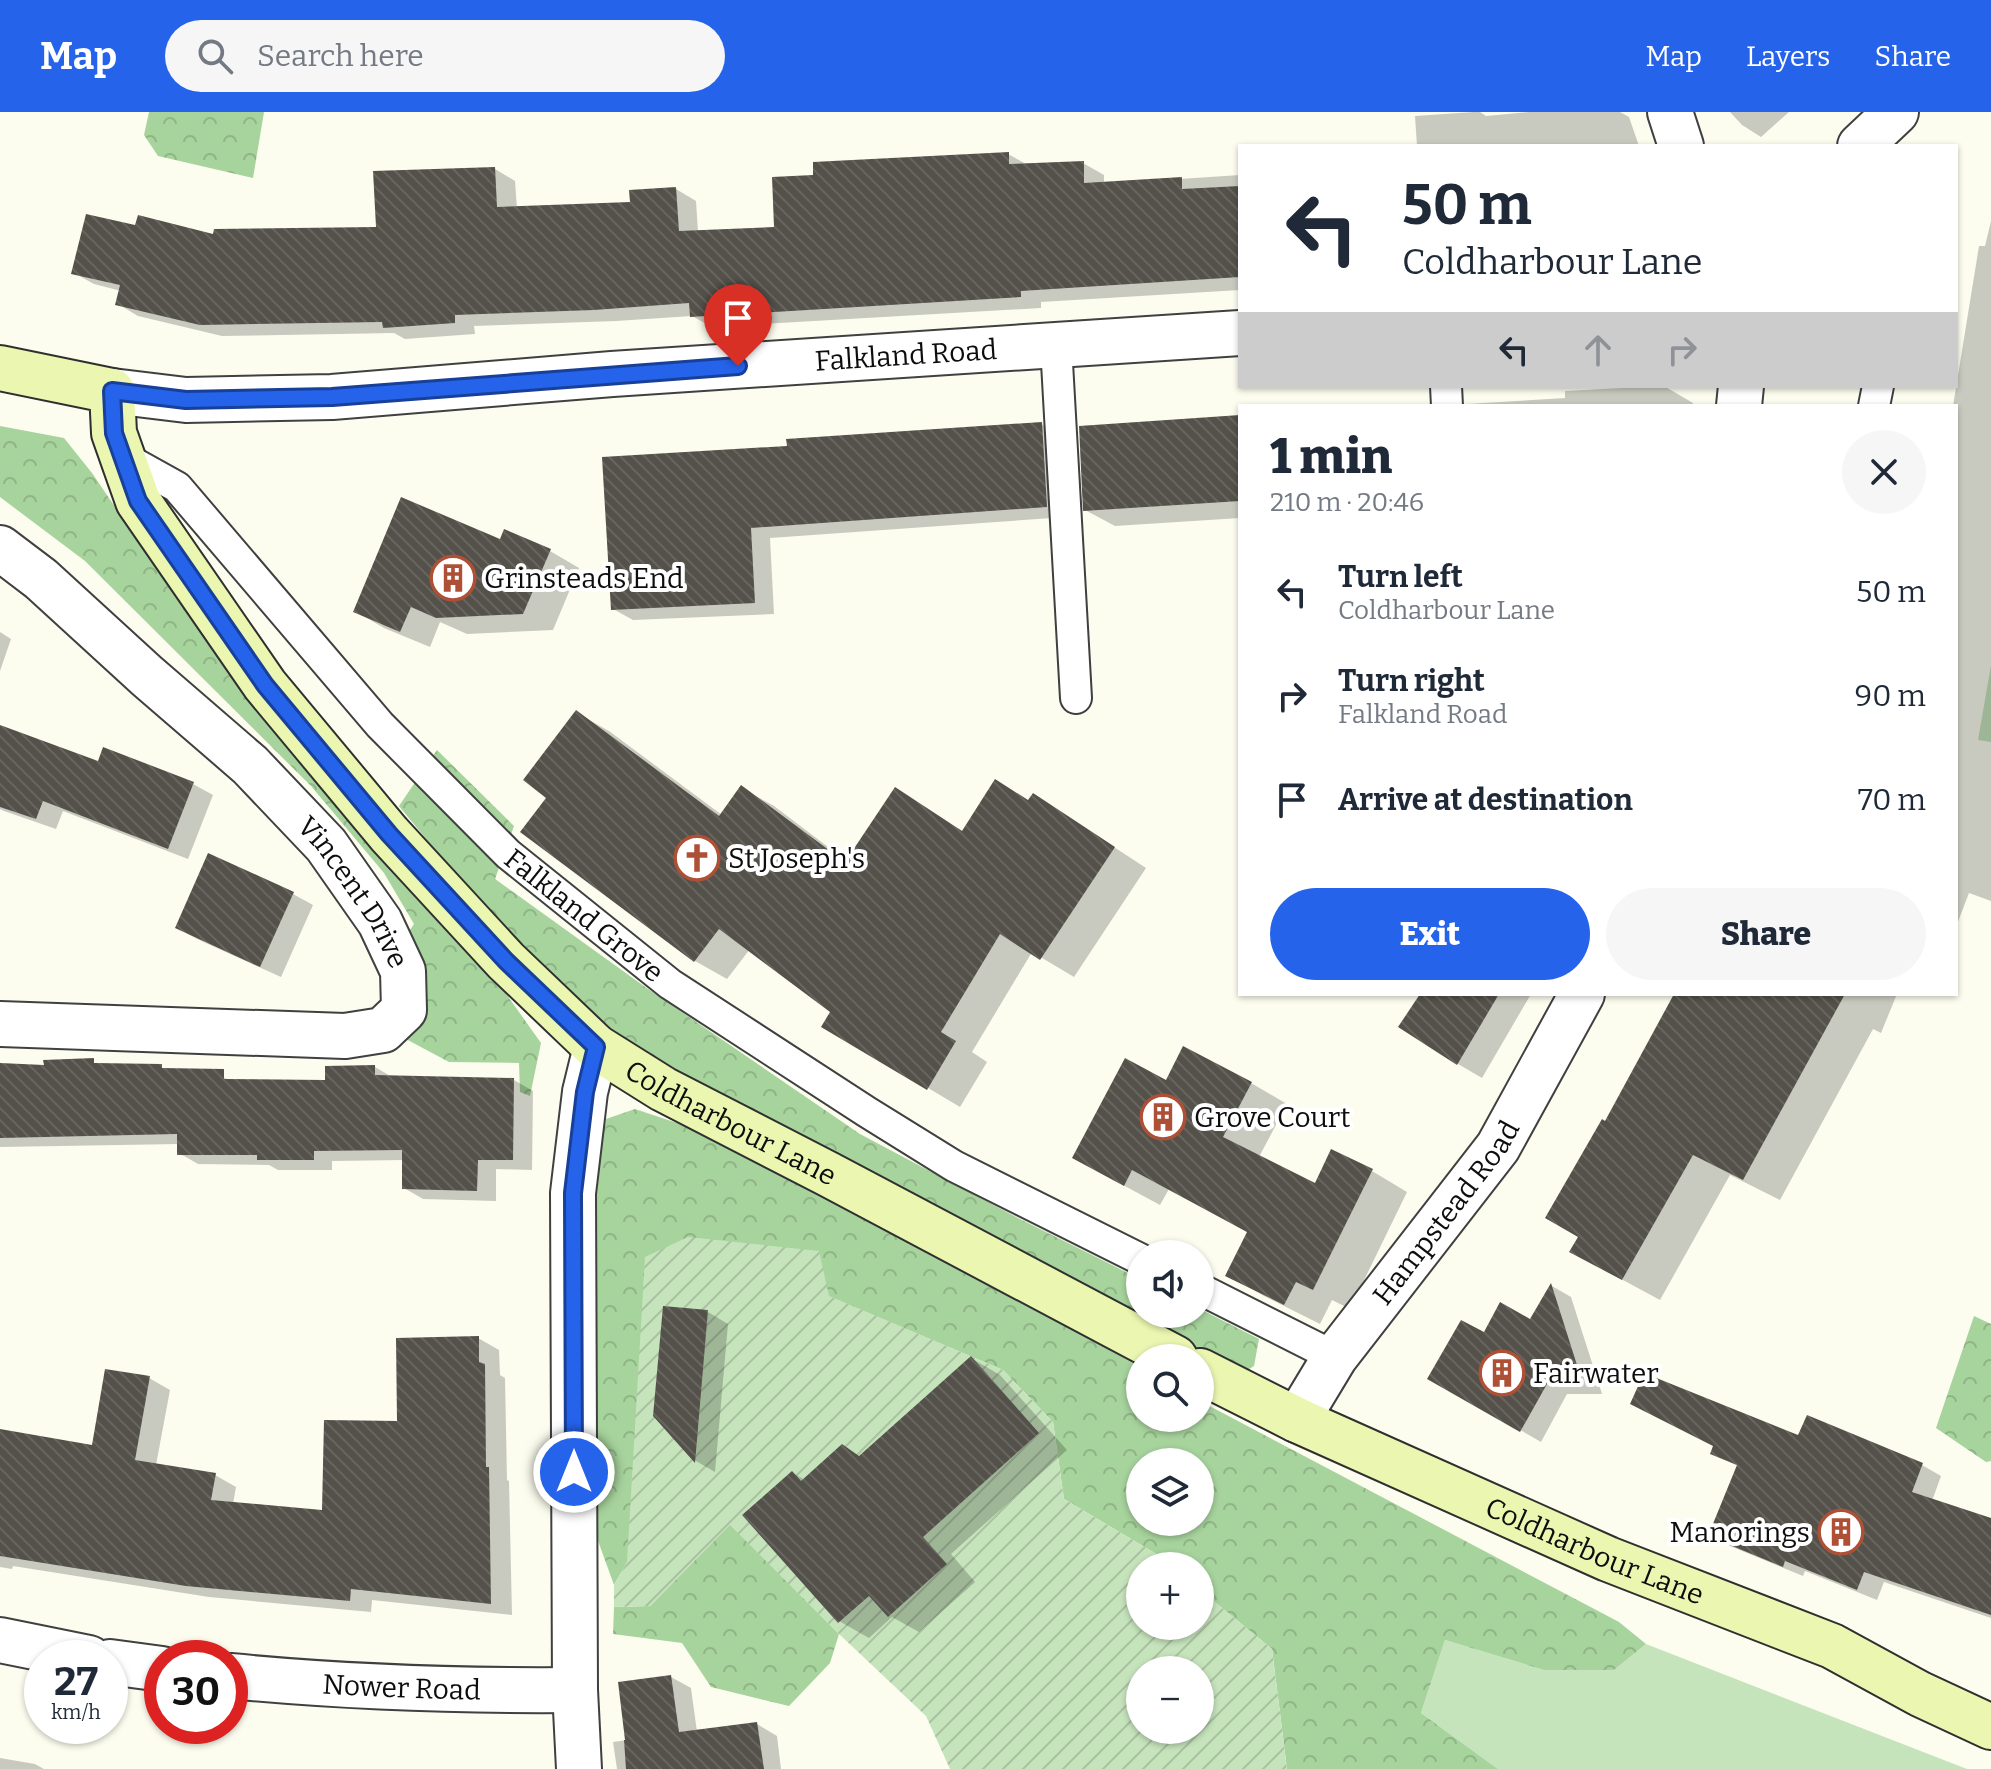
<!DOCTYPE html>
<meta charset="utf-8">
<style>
:root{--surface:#fff;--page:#f6f6f7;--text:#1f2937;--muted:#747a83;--accent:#2563eb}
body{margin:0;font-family:Bitter,serif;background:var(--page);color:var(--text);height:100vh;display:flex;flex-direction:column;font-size:30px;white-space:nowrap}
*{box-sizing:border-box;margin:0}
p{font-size:26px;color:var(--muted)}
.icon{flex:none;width:44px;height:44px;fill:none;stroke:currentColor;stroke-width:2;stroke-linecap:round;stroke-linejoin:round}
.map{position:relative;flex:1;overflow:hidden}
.drawer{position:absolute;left:1238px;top:292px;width:720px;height:592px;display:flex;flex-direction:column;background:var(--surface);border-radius:0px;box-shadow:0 2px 6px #0004}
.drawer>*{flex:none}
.hud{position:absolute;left:1238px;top:32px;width:720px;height:244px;border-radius:0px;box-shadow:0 2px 6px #0004;background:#fff;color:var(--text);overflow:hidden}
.tools{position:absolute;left:1126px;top:1128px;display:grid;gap:16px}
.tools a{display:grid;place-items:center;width:88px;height:88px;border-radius:50%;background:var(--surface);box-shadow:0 2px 6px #0004;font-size:40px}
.speed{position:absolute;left:24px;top:1528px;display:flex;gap:16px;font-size:40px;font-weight:700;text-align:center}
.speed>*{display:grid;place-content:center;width:104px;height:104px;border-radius:50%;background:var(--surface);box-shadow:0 2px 6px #0004;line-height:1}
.speed small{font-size:20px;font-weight:400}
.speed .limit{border:12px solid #d22;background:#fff;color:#111}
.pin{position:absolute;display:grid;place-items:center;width:68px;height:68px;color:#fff;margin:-82px -34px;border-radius:50% 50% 50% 0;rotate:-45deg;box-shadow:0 0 8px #0007}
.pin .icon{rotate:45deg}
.me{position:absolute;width:88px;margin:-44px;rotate:0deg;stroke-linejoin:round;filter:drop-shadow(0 0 6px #0008)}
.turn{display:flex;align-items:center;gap:28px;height:168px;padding:0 32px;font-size:36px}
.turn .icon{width:104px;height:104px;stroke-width:2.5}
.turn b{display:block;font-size:56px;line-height:68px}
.lanes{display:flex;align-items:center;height:76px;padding:0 32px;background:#0003;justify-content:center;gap:40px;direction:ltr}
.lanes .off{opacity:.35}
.round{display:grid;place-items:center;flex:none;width:84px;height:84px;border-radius:42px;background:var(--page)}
.head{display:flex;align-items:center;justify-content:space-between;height:136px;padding:0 32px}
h1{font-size:48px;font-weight:800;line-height:60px}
.button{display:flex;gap:16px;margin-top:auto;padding:16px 32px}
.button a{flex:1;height:92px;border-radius:48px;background:var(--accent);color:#fff;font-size:32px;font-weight:800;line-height:92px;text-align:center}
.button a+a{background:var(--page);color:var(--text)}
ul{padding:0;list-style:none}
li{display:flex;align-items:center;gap:24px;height:104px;padding:0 32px}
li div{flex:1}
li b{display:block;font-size:30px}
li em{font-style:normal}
header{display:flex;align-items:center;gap:48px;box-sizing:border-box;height:112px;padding:0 40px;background:var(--accent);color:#fff}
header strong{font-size:38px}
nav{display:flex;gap:44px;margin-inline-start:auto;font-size:28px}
.search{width:560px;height:72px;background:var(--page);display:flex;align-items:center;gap:20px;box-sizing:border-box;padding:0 28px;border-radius:44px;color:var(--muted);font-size:30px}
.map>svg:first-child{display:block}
</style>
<header>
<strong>Map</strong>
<div class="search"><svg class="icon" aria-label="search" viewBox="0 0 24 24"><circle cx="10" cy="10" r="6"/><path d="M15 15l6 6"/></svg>Search here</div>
<nav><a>Map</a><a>Layers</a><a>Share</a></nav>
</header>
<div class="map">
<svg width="1991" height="1657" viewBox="0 0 1991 1657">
<defs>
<pattern id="forest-crowns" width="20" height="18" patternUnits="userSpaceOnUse" patternTransform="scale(2)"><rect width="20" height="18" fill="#a7d39d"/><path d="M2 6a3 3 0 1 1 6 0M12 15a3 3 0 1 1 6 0" fill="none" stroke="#8fb486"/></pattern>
<pattern id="garden-furrows" width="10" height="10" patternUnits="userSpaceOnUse" patternTransform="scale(2)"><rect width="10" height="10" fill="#c6e4bc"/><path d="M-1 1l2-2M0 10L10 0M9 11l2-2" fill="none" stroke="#a9c2a0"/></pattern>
<pattern id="building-back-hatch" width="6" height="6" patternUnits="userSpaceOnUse" patternTransform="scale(2)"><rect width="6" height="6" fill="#54514b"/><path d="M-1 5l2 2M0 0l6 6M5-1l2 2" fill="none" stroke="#686560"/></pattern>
</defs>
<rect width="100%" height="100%" fill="#fcfdef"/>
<path fill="#c6e4bc" d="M1991 553V630L1978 628Z
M1445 1528 1544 1558H1614L1646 1532 1967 1657H1498L1421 1601Z"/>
<path fill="url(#forest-crowns)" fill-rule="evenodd" d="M149 0H264L253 66 158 44 144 23Z
M0 314 64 326 92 361 192 508 356 710 502 876 541 931 530 984 520 980 519 951 449 950 404 926 399 834 414 812 384 761 311 674 85 449 0 385Z
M437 638 514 714 495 767 648 877 860 1022 1020 1107 1140 1167V1202H1200V1197L1259 1227 1254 1254 1238 1264 688 971 600 916 488 802 399 694Z
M635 997 689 1015 856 1097 1140 1255V1306H1200V1289L1619 1510 1646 1532 1614 1558H1544L1445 1528 1421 1601 1498 1657H1287L1272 1537 1200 1478V1454H1171L1158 1443 1064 1387 1053 1310 1003 1258 828 1184 627 1450 614 1473 597 1426 596 1243 593 1079 606 1007ZM1140 1350H1200V1410H1140Z
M1974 1204 1991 1212V1349L1986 1350 1936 1316Z
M730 1412 839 1522 830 1551 789 1594 711 1575 682 1531 613 1522 614 1495 650 1494Z"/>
<path fill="url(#garden-furrows)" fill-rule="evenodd" d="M688 1125 819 1139 829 1184 1003 1258 1053 1310 1064 1387 1158 1443 1171 1454H1140V1514H1200V1478L1272 1537 1287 1657H950L926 1604 839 1522 730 1413 650 1494 614 1495V1473L627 1450 645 1145ZM1140 1558H1200V1618H1140Z"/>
<path fill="#0003" d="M1474 0H1480L1486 4 1529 0H1620L1629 5 1639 34H1417L1415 4Z
M1730 0H1789L1761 25 1742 13Z
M1008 42 1028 53 1083 51 1104 63V72L1240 63V178L1041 190V196L712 215 692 204 616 209 474 214 475 222 405 227 394 221 222 224 138 204 118 192 121 179 94 172 74 161 137 115 215 124 378 117 495 57 515 69 517 97 632 92 676 77 696 89 698 120 776 117 815 65Z
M1991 109V789L1969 781 1956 815V294H1953L1979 134H1985Z
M1659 274H1664L1693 291V294H1466L1467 292 1565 286V279Z
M1240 305V406L1115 414 1085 398Z
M1041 312 1061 323 1066 405 770 426 774 502 633 508 613 497 789 336Z
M550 439 579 456 553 518 467 522 440 510 430 535 384 516 355 499Z
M0 520 11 527 0 559Z
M577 601 609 619 722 703 742 676 774 694 848 750 895 678 964 720 1030 689 1065 703 1146 756 1074 865 1032 840 972 940 987 950 960 995 824 914 833 899 750 837 727 867 695 849 523 720 549 685Z
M0 642 99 651 193 672 213 683 188 747 63 699 56 717 4 699 0 697Z
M209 744 293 782 313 793 281 865 197 827 178 816Z
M1416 882H1531L1482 966 1458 952 1420 885Z
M1673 882H1897L1881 921 1873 917 1780 1088 1730 1063 1660 1188 1608 1160 1581 1125 1606 1011 1675 883Z
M0 953 223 965 232 970H327L375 955 392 965 514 968 533 979 532 1058 496 1057V1089L423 1087 404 1076V1048L332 1049V1058H278L269 1053 198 1052 179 1041V1032L0 1035Z
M1167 970 1251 971 1287 992 1259 1045 1316 1074 1372 1059 1407 1080 1350 1197 1332 1188 1320 1212 1264 1184 1228 1163 1249 1121 1169 1077 1160 1093 1110 1066Z
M1552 1174 1571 1185 1602 1282H1567L1541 1330 1430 1266 1484 1223 1531 1209Z
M708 1200 728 1212 715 1360 696 1349 655 1304Z
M478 1226 499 1238 500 1263 505 1266 507 1368 509 1369 512 1503 372 1488 371 1500 209 1485 13 1454 12 1457 0 1455V1319L93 1336 149 1266 170 1278 156 1353 215 1363 236 1375 233 1392 324 1400 399 1311Z
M971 1246 1000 1263 1067 1338 951 1442 975 1470 919 1520 892 1505 869 1526 839 1509 793 1361 805 1368 860 1345Z
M1799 1325 1922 1353 1941 1364 1932 1389 1991 1408V1506L1884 1470 1877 1488 1805 1459 1803 1464 1730 1434 1711 1423 1738 1354 1712 1341Z
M671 1565 691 1576 697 1620 757 1612 777 1624 781 1657H617L613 1630 627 1628Z
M0 1646 35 1652 44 1657H0Z"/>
<path fill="url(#building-back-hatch)" d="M1009 40V52L1084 49V71L1182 65V77L1240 74V165L1021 179V185L690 205 689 191 594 198 455 203V211L383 216 382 210 200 213 115 193 120 173 71 162 86 102 135 113 138 103 213 122 214 117 376 115 373 59 495 55 497 95 630 90 629 78 676 75 679 119 774 115 772 65 813 63V50Z
M1240 303V389L1083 399 1079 314Z
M1042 310 1047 395 751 416 755 491 611 498 602 345 787 334 786 327Z
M401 385 500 427 504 417 551 437 523 502 436 506 411 495 400 520 353 500Z
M576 598 719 704 741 673 845 750 895 675 962 719 995 667 1028 688 1033 681 1115 735 1040 848 1000 822 941 920 956 929 927 978 821 915 830 900 719 817 694 850 520 720 546 686 523 668Z
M0 613 98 649 103 635 194 670 168 737 43 689 36 707 0 695Z
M208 741 294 780 260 855 175 816Z
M1420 882H1499L1457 953 1398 915Z
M1674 882H1845L1743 1068 1693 1043 1622 1168 1569 1140 1578 1125 1545 1106 1602 1007 1605 1009Z
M1183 934 1252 970 1223 1025 1315 1071 1331 1037 1373 1057 1313 1178 1296 1170 1284 1193 1225 1164 1247 1120 1132 1058 1124 1074 1072 1046 1125 946 1166 968Z
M94 946V951L162 952V956L224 957V967L325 968V954L375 953V963L514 966 513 1048H478L477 1079 402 1077V1038L314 1039V1048H257V1043H177V1022L0 1026V951L44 953 43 948Z
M1551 1171 1583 1272H1547L1520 1320 1427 1267 1461 1208 1484 1220 1500 1190 1530 1207Z
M663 1194 708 1198 695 1351 653 1304Z
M479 1224V1250L485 1252 486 1355H489L491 1492 351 1477 350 1489 186 1474 0 1444V1317L92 1333 105 1257 150 1264 135 1348 216 1361 211 1388 322 1398 324 1308 397 1309 396 1226Z
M971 1244 1039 1321 923 1425 947 1452 888 1505 869 1484 838 1511 742 1403 792 1359 801 1369 842 1332 859 1344Z
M1644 1261 1798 1323 1807 1303 1923 1351 1912 1380 1991 1406V1503L1864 1460 1857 1478 1785 1449 1783 1455 1708 1424 1737 1353 1710 1342 1713 1334 1630 1292Z
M671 1563 679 1620 757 1610 764 1657H626L624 1628H625L618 1570Z"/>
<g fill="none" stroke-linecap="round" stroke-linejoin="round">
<g stroke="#404040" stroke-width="34">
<g id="lane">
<path d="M1056 233 1076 586"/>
<path d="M1446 274 1447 294"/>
<path d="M1874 294 1878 274"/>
<path id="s1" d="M123 345 177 375 380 613 508 742 670 872 867 1000 954 1054 1140 1147"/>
<path d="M1200 1177 1335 1245"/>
</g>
</g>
<g stroke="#404040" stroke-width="48">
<g id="street">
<path d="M1670 0 1681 34"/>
<path d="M1860 34 1896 0"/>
<path id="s2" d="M112 279 186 288 332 285 612 262 1240 221"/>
<path d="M1739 294 1741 274"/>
<path id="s3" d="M0 436 41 467 147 564 250 653 326 733 380 810 403 859 404 898 383 918 345 924 0 912"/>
<path id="s4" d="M1297 1308 1335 1245 1498 1035 1582 882"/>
<path d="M0 1528 89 1546"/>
<path d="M110 1550 162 1557"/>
<path id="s5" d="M230 1564C344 1575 460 1579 575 1578"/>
<path d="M579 1657 575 1578 573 1081 585 980 596 935"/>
</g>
</g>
<g stroke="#2f2f2f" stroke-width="48">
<g id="secondary">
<path id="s6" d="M0 256 112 279 114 321 138 389 265 573 389 722 506 849 596 935 663 977 828 1062 1175 1246"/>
<path id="s7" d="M1200 1259 1297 1308 1608 1447 1832 1534 1920 1582 1991 1615"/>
</g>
</g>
<use href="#lane" stroke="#fff" stroke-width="30"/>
<use href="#street" stroke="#fff" stroke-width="44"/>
<use href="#secondary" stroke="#ebf6b1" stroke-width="44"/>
</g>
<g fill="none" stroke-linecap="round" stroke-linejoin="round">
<g stroke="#184099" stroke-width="20">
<path id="route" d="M574 1360 573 1081 585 980 596 935 506 849 389 722 265 573 138 389 114 321 112 279 186 288 332 285 738 254"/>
</g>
<use href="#route" stroke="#2563eb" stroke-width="14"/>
</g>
<defs>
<g id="building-ring" transform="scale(2.3)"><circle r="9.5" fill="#fff" stroke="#ad5035" stroke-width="1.5"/><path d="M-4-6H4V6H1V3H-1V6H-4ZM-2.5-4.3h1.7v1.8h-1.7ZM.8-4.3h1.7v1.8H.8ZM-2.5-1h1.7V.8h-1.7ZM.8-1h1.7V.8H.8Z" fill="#ad5035"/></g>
<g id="church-ring" transform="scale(2.3)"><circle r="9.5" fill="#fff" stroke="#ad5035" stroke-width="1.5"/><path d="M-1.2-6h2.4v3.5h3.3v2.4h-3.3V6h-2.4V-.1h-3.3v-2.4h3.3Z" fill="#ad5035"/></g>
</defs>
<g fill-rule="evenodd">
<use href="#building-ring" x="453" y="466"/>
<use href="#church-ring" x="697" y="746"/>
<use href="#building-ring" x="1163" y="1005"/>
<use href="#building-ring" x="1502" y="1261"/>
<use href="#building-ring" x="1841" y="1420"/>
</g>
<g text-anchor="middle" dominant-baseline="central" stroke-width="8" stroke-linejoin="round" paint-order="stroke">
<g font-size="28" fill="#0d0d0d" stroke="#fff">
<text stroke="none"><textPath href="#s2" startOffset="796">Falkland Road</textPath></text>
<text stroke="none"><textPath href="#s3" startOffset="496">Vincent Drive</textPath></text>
<text stroke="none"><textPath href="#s1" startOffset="654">Falkland Grove</textPath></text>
<text stroke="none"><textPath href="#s6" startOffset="1098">Coldharbour Lane</textPath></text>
<text stroke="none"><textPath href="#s4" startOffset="256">Hampstead Road</textPath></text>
<text stroke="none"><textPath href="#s7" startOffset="434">Coldharbour Lane</textPath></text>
<text stroke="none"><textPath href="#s5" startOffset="172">Nower Road</textPath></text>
</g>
<g font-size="28" fill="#0d0d0d" stroke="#fff" text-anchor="start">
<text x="484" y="466">Grinsteads End</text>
<text x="728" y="746">St Joseph's</text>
<text x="1194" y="1005">Grove Court</text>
<text x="1533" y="1261">Fairwater</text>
<text x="1810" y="1420" text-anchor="end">Manorings</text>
</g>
</g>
</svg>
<div class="tools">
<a><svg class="icon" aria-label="sound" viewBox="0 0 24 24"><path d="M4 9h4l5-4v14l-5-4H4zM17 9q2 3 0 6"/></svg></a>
<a><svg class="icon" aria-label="search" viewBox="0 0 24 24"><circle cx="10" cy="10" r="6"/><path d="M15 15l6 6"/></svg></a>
<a><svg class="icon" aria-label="layers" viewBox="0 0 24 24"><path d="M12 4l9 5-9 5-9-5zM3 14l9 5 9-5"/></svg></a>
<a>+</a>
<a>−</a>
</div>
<div class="speed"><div>27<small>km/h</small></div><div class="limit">30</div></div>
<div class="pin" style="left:738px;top:254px;background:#d93025"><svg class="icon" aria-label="arrive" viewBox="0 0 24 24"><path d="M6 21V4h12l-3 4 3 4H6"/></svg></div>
<svg class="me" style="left:574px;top:1360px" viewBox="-20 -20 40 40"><circle r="17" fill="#2563eb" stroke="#fff" stroke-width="3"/><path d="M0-11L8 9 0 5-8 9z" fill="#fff"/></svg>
<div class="hud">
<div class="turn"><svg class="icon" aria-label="left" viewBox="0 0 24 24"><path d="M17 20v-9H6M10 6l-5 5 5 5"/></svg><div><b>50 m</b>Coldharbour Lane</div></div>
<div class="lanes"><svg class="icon" aria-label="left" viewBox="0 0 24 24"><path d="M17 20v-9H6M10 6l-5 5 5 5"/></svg><svg class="icon off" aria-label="ahead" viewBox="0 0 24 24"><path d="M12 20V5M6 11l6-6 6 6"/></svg><svg class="icon off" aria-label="right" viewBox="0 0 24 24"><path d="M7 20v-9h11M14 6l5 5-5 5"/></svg></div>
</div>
<section class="drawer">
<div class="head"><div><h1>1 min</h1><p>210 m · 20:46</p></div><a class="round"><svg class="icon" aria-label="close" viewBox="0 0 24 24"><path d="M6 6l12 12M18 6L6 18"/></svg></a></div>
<ul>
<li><svg class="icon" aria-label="left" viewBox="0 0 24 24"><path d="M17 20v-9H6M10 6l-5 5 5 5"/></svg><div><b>Turn left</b><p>Coldharbour Lane</p></div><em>50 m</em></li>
<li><svg class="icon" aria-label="right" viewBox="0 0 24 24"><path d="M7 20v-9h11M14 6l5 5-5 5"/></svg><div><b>Turn right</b><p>Falkland Road</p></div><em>90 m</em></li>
<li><svg class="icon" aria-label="arrive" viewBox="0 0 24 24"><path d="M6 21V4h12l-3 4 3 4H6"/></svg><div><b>Arrive at destination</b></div><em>70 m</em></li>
</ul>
<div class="button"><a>Exit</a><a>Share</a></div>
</section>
</div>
